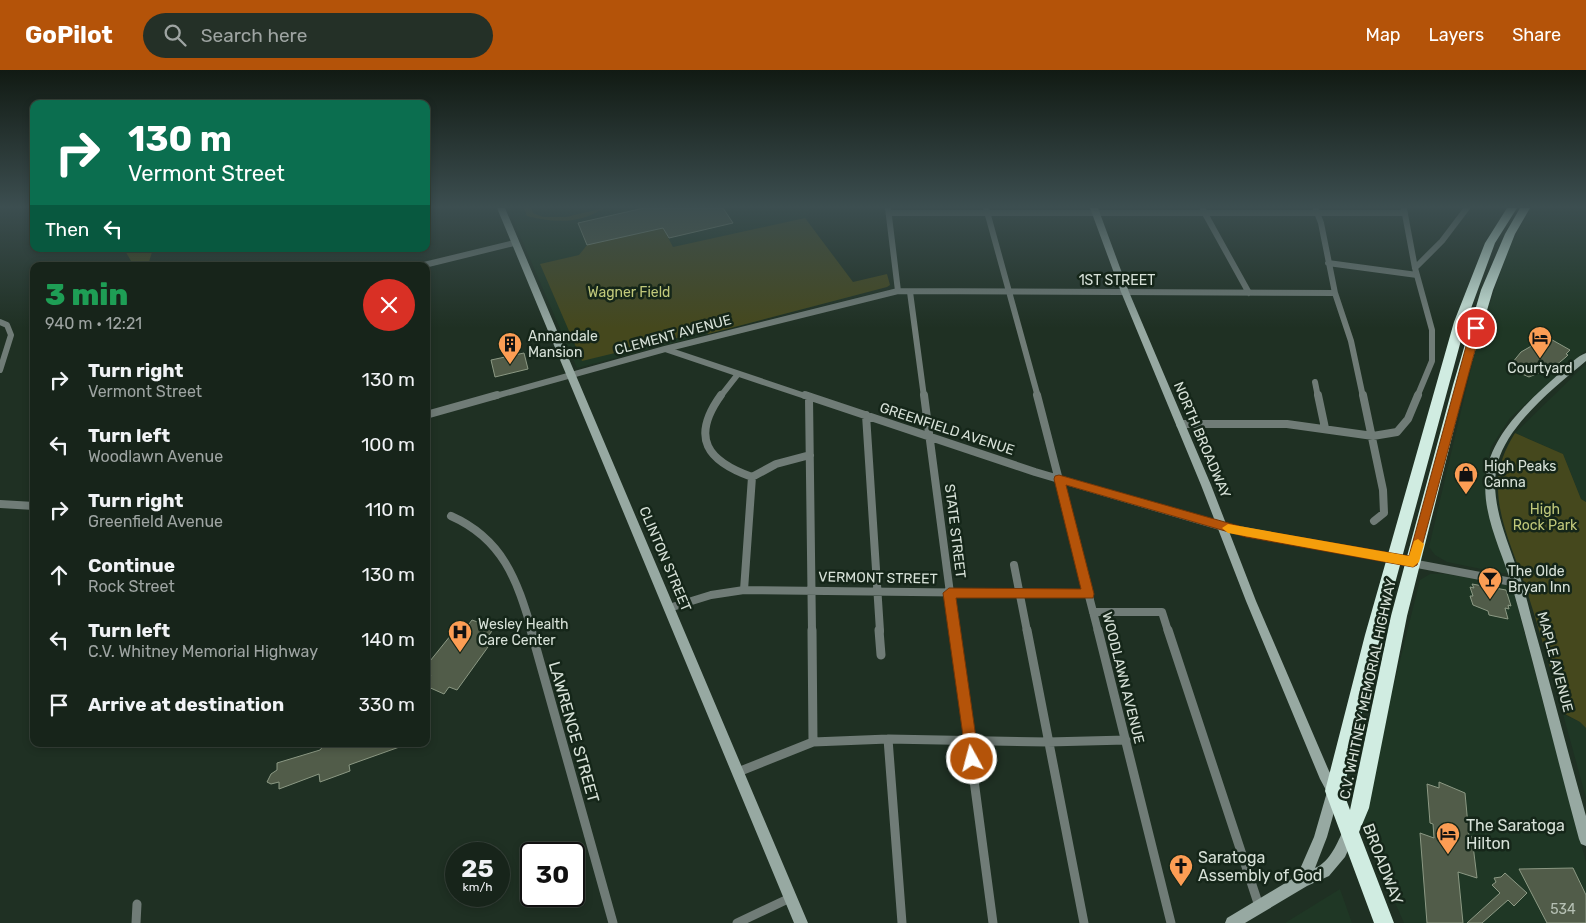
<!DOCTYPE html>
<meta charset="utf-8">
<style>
:root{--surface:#17241a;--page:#243027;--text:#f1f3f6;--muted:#9ea4a2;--line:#364139;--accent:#b45309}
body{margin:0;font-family:Rubik,sans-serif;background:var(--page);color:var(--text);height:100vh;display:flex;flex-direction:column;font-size:19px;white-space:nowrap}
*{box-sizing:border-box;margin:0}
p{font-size:16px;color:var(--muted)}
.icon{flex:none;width:28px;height:28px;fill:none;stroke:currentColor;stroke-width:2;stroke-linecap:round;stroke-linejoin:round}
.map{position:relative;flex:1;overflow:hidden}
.panel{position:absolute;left:30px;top:192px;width:400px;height:485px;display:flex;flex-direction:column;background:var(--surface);border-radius:10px;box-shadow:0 2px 8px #0003,0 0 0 1px var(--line)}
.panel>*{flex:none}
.top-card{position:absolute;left:30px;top:30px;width:400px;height:152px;border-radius:10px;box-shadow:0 2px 8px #0003,0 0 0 1px var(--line);background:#0b6e4f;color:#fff;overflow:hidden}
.speed{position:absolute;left:445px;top:772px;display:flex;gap:10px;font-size:25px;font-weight:700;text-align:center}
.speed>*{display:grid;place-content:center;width:65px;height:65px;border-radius:50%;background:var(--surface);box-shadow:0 2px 8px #0003,0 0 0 1px var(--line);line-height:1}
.speed small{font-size:12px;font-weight:400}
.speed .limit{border:2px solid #111;border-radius:8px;background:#fff;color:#111}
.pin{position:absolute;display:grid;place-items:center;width:42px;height:42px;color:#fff;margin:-21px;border:2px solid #fff;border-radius:50%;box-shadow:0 1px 5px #0007}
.me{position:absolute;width:55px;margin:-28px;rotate:353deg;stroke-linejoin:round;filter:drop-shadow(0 0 4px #0008)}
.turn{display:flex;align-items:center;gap:18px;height:105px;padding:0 15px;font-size:22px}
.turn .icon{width:65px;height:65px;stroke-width:2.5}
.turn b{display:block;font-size:35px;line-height:42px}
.then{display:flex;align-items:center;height:48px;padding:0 15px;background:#0003;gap:10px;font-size:19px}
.round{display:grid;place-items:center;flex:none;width:52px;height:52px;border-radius:26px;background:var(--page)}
.head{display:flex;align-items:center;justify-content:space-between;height:85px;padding:0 15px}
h1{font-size:30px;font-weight:800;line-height:38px;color:#1e9e55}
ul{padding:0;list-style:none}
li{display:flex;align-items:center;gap:15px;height:65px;padding:0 15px}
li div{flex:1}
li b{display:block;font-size:19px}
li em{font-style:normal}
header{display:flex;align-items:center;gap:30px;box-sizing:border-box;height:70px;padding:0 25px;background:var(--accent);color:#fff}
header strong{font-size:24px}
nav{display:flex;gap:28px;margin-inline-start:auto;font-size:18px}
.search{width:350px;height:45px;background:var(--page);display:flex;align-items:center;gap:12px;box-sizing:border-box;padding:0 18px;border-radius:28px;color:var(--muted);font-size:19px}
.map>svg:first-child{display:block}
</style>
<header>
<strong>GoPilot</strong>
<div class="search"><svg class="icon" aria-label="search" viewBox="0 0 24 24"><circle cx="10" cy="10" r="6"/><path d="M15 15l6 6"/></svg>Search here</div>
<nav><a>Map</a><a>Layers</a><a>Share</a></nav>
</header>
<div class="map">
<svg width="1586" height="853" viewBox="0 0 1586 853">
<rect width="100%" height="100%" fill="#1f3023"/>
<path fill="#1f3725" d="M508 138H810L807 150 861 224 577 298Z
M1531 138H1586V280L1510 348 1491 377 1485 404 1486 424 1507 499 1506 503H1501L1447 492 1435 485 1429 477 1478 269 1509 178Z
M1586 294V432L1581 429 1563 384 1515 363Z
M1430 504H1445L1506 514 1513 520 1586 792V853H1404L1367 769 1363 751V739L1420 510Z
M1563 644 1580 652 1586 658V728Z
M1340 819 1352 853H1285Z"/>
<path fill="#45481d" d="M524 138H531L533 143 543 147H566L604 138C579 154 554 153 527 146Z
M805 148 853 212 887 204 890 215 887 217 708 264 706 261 582 291 540 194 579 185 587 175 663 158 673 177Z
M124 179H153L148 195 134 196Z
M1515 363 1563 384 1581 429 1586 432V658L1580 652 1563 643C1551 601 1539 558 1525 515 1515 486 1499 452 1498 420 1497 398 1504 381 1515 363Z"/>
<path fill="#515c49" stroke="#8c9984" d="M644 138H723L733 153 669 168 663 158 587 175 578 153Z
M1547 267 1570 280 1566 284 1568 285 1566 287 1548 302 1546 300 1529 307 1508 298 1521 282Z
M524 283 528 299 495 307 491 290Z
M1472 514 1506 520 1511 536 1508 535 1509 539 1505 538 1508 549 1489 545 1488 541 1473 535 1470 526H1473L1470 517 1474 518Z
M472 550 494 558 487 568 493 570 457 620 449 617 444 624 426 616V612L431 605 426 602V596L459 555 466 558Z
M325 674H405V675L349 695 350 701 320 712 319 704 279 719V712L271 714 267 712 271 704 277 700V693L320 680Z
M1439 712 1465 723 1469 766 1472 767 1477 808 1458 802 1463 853H1427L1420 763 1434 768 1433 754 1430 753 1427 714 1439 718Z
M1573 798 1586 825V853H1547L1519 799Z
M1505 803 1527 823 1514 836 1508 830 1482 853H1467L1500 823 1492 815 1496 812 1494 808 1501 807Z"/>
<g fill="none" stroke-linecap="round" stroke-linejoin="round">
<path stroke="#707c77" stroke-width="6" d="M888 138 898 221
M986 138 1038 327
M1404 139 1415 198 1432 260V291L1417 327
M1203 140 1249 223
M1316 140 1321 153 1335 223 1351 271 1363 327
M889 143H1405
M1328 193 1417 205
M420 196 514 173
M1415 198 1442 171 1467 138
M910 222 924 327
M0 252 7 255 11 265 0 300
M665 279 808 327
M1315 312 1318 327
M492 327 665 279 898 221 1335 223
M720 327 738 304"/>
<path stroke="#707c77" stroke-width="8" d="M721 325C690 368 707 391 752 407
M805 325 1035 402 1223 457 1517 513
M924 325 955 561
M1037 325 1098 561
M1318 325 1325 358
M1363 325 1383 420 1384 443 1374 451
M809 328 812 561
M426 345 497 325
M866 345 880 561
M1180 354H1287L1373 366 1397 362 1408 349 1418 325
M0 434 34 436
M451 446C503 469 517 510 532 561
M1014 495 1027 561
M744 520 752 407 776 394 810 385
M669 538 711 525 744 520 1088 524
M1093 542H1162L1168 561"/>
<path stroke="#707c77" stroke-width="9" d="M531 560 613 853
M812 560 813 672
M879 560 881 585
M954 560 993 853
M1027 560 1084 853
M1098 560 1171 853
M1168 560 1259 836
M888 669 902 853
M738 702 813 672 888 669 1048 672 1126 670
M136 853 137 834
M737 853 790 828"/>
<path fill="#97a9a2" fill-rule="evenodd" d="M497 138H505L808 853H794Z
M1090 138H1098L1129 222 1211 415 1256 531 1329 701 1340 721 1327 767 1315 798C1330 792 1338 772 1344 758L1349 756 1354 758 1356 763 1345 787 1329 806 1307 816 1245 853H1225L1227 848 1297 806 1314 767 1327 722 1320 709 1246 531 1201 415 1121 222Z
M1586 283V291C1556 316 1509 353 1498 392 1488 428 1506 466 1517 499 1523 514 1527 530 1531 546 1550 612 1567 680 1586 746V776L1581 774 1579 769C1556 685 1536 600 1512 516 1502 481 1481 444 1486 406 1491 363 1531 329 1562 301 1569 295 1577 286 1586 283Z"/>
<path fill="#d0ece1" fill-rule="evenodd" d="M1507 138H1517L1495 173 1466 252 1381 565 1343 721 1350 740 1391 546 1453 315 1481 220 1505 164 1520 138H1530L1515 164 1493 220 1465 315 1407 546 1369 738 1359 762 1394 853H1374L1325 721 1365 565 1454 252 1485 173Z"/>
</g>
<linearGradient id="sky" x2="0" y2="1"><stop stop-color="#111a13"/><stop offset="0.53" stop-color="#3c4e50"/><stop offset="1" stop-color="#3c4e50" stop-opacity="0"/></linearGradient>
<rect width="1586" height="258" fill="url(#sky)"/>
<path fill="#b45309" stroke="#753606" d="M1476 255 1481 258 1417 495 1413 497 1246 467 1066 415 1094 524 1093 528H956L979 689 977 694 972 696 967 694 943 523 949 518 1081 519 1054 409 1055 406 1059 405 1246 458 1409 486 1471 258Z"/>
<path fill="#f59e0b" d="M1228 454 1409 486 1414 471 1418 469 1424 474 1419 492 1413 497 1228 463 1222 458Z"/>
<defs>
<g id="hotel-pin" transform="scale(1.25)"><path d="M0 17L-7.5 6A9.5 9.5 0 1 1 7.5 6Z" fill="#fc9d54" stroke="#152619"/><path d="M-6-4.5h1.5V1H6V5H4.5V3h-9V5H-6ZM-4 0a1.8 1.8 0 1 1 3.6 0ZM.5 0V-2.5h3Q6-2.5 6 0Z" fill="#111"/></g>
<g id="building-pin" transform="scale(1.25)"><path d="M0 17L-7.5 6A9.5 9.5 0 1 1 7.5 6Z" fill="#fc9d54" stroke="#152619"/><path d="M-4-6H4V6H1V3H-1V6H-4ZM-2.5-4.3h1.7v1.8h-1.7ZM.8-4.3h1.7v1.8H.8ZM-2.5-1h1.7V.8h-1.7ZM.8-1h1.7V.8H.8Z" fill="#111"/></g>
<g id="shop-pin" transform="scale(1.25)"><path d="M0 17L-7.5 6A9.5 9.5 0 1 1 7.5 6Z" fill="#fc9d54" stroke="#152619"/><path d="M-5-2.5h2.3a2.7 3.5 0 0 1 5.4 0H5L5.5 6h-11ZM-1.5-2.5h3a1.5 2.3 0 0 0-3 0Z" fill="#111"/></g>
<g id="bar-pin" transform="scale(1.25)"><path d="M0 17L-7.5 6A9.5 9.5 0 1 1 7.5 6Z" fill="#fc9d54" stroke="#152619"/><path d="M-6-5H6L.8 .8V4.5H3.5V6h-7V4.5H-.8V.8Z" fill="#111"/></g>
<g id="hospital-pin" transform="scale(1.25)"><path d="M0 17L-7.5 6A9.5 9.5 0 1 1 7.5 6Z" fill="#fc9d54" stroke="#152619"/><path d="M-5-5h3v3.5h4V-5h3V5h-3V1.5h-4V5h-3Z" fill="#111"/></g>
<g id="church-pin" transform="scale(1.25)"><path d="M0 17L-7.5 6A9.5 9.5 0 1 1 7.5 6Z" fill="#fc9d54" stroke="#152619"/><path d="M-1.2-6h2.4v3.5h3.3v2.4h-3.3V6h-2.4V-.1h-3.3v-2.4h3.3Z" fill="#111"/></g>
</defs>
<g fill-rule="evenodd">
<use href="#hotel-pin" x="1540" y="268"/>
<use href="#building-pin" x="510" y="274"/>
<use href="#shop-pin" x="1466" y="404"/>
<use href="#bar-pin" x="1490" y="509"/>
<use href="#hospital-pin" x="460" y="562"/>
<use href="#hotel-pin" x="1448" y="764"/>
<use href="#church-pin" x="1181" y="796"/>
</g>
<g text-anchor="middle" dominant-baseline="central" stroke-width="5" stroke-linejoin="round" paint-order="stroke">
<g font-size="14" fill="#d7e1d8" stroke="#152619">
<text x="1117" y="210">1ST STREET</text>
<text transform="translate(673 265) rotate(-15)">CLEMENT AVENUE</text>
<text transform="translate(947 359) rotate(18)">GREENFIELD AVENUE</text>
<text transform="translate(1202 370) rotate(67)">NORTH BROADWAY</text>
<text transform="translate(955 461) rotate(83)">STATE STREET</text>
<text transform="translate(665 489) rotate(67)">CLINTON STREET</text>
<text transform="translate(878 508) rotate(1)">VERMONT STREET</text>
<text transform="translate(1555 592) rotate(75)">MAPLE AVENUE</text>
<text transform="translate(1123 608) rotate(76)">WOODLAWN AVENUE</text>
<text transform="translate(1368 619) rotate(-78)">C.V. WHITNEY MEMORIAL HIGHWAY</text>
</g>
<g font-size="14" fill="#c0c87a" stroke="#152619">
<text x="629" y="222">Wagner Field</text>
<text x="1545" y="439">High<tspan x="1545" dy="16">Rock Park</tspan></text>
</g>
<g font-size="14" fill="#d7e1d8" stroke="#152619" text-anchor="start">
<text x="528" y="266">Annandale<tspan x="528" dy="16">Mansion</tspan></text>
<text x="1540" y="298" text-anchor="middle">Courtyard</text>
<text x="1484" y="396">High Peaks<tspan x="1484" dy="16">Canna</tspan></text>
<text x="1508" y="501">The Olde<tspan x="1508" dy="16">Bryan Inn</tspan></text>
<text x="478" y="554">Wesley Health<tspan x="478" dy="16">Care Center</tspan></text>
</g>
<g font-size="14" fill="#b6c0b4">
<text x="1563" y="839">534</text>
</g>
<g font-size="16" fill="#d7e1d8" stroke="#152619">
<text transform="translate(574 662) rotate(74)">LAWRENCE STREET</text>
<text transform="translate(1383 794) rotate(69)">BROADWAY</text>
</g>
<g font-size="16" fill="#d7e1d8" stroke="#152619" text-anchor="start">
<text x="1466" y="755">The Saratoga<tspan x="1466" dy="18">Hilton</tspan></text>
<text x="1198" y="787">Saratoga<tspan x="1198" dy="18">Assembly of God</tspan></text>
</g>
</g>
</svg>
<div class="speed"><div>25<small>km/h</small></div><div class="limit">30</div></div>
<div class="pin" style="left:1476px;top:258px;background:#d93025"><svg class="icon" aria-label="arrive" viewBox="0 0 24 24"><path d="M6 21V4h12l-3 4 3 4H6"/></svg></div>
<svg class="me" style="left:972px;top:689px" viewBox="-20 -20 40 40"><circle r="17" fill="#b45309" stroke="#fff" stroke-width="3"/><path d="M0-11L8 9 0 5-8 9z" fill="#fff"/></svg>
<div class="top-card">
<div class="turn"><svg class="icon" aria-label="right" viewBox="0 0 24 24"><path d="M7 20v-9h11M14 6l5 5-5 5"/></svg><div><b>130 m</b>Vermont Street</div></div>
<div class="then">Then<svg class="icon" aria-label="left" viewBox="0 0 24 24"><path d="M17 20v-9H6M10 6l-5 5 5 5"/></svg></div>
</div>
<section class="panel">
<div class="head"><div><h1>3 min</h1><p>940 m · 12:21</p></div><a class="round" style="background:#d93025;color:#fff"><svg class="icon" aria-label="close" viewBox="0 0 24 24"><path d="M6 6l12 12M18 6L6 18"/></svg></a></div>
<ul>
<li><svg class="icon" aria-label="right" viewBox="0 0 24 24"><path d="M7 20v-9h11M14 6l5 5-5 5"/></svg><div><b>Turn right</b><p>Vermont Street</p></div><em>130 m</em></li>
<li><svg class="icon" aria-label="left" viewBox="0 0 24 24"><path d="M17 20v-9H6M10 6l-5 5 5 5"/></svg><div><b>Turn left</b><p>Woodlawn Avenue</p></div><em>100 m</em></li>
<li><svg class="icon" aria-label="right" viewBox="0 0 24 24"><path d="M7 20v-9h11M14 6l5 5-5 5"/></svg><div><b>Turn right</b><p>Greenfield Avenue</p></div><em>110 m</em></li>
<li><svg class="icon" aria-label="ahead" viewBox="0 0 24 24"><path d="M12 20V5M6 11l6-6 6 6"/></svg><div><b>Continue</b><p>Rock Street</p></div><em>130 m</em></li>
<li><svg class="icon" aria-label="left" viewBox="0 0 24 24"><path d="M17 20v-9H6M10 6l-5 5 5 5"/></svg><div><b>Turn left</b><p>C.V. Whitney Memorial Highway</p></div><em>140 m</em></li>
<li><svg class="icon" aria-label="arrive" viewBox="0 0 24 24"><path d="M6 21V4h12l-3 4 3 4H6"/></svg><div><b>Arrive at destination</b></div><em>330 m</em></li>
</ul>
</section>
</div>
